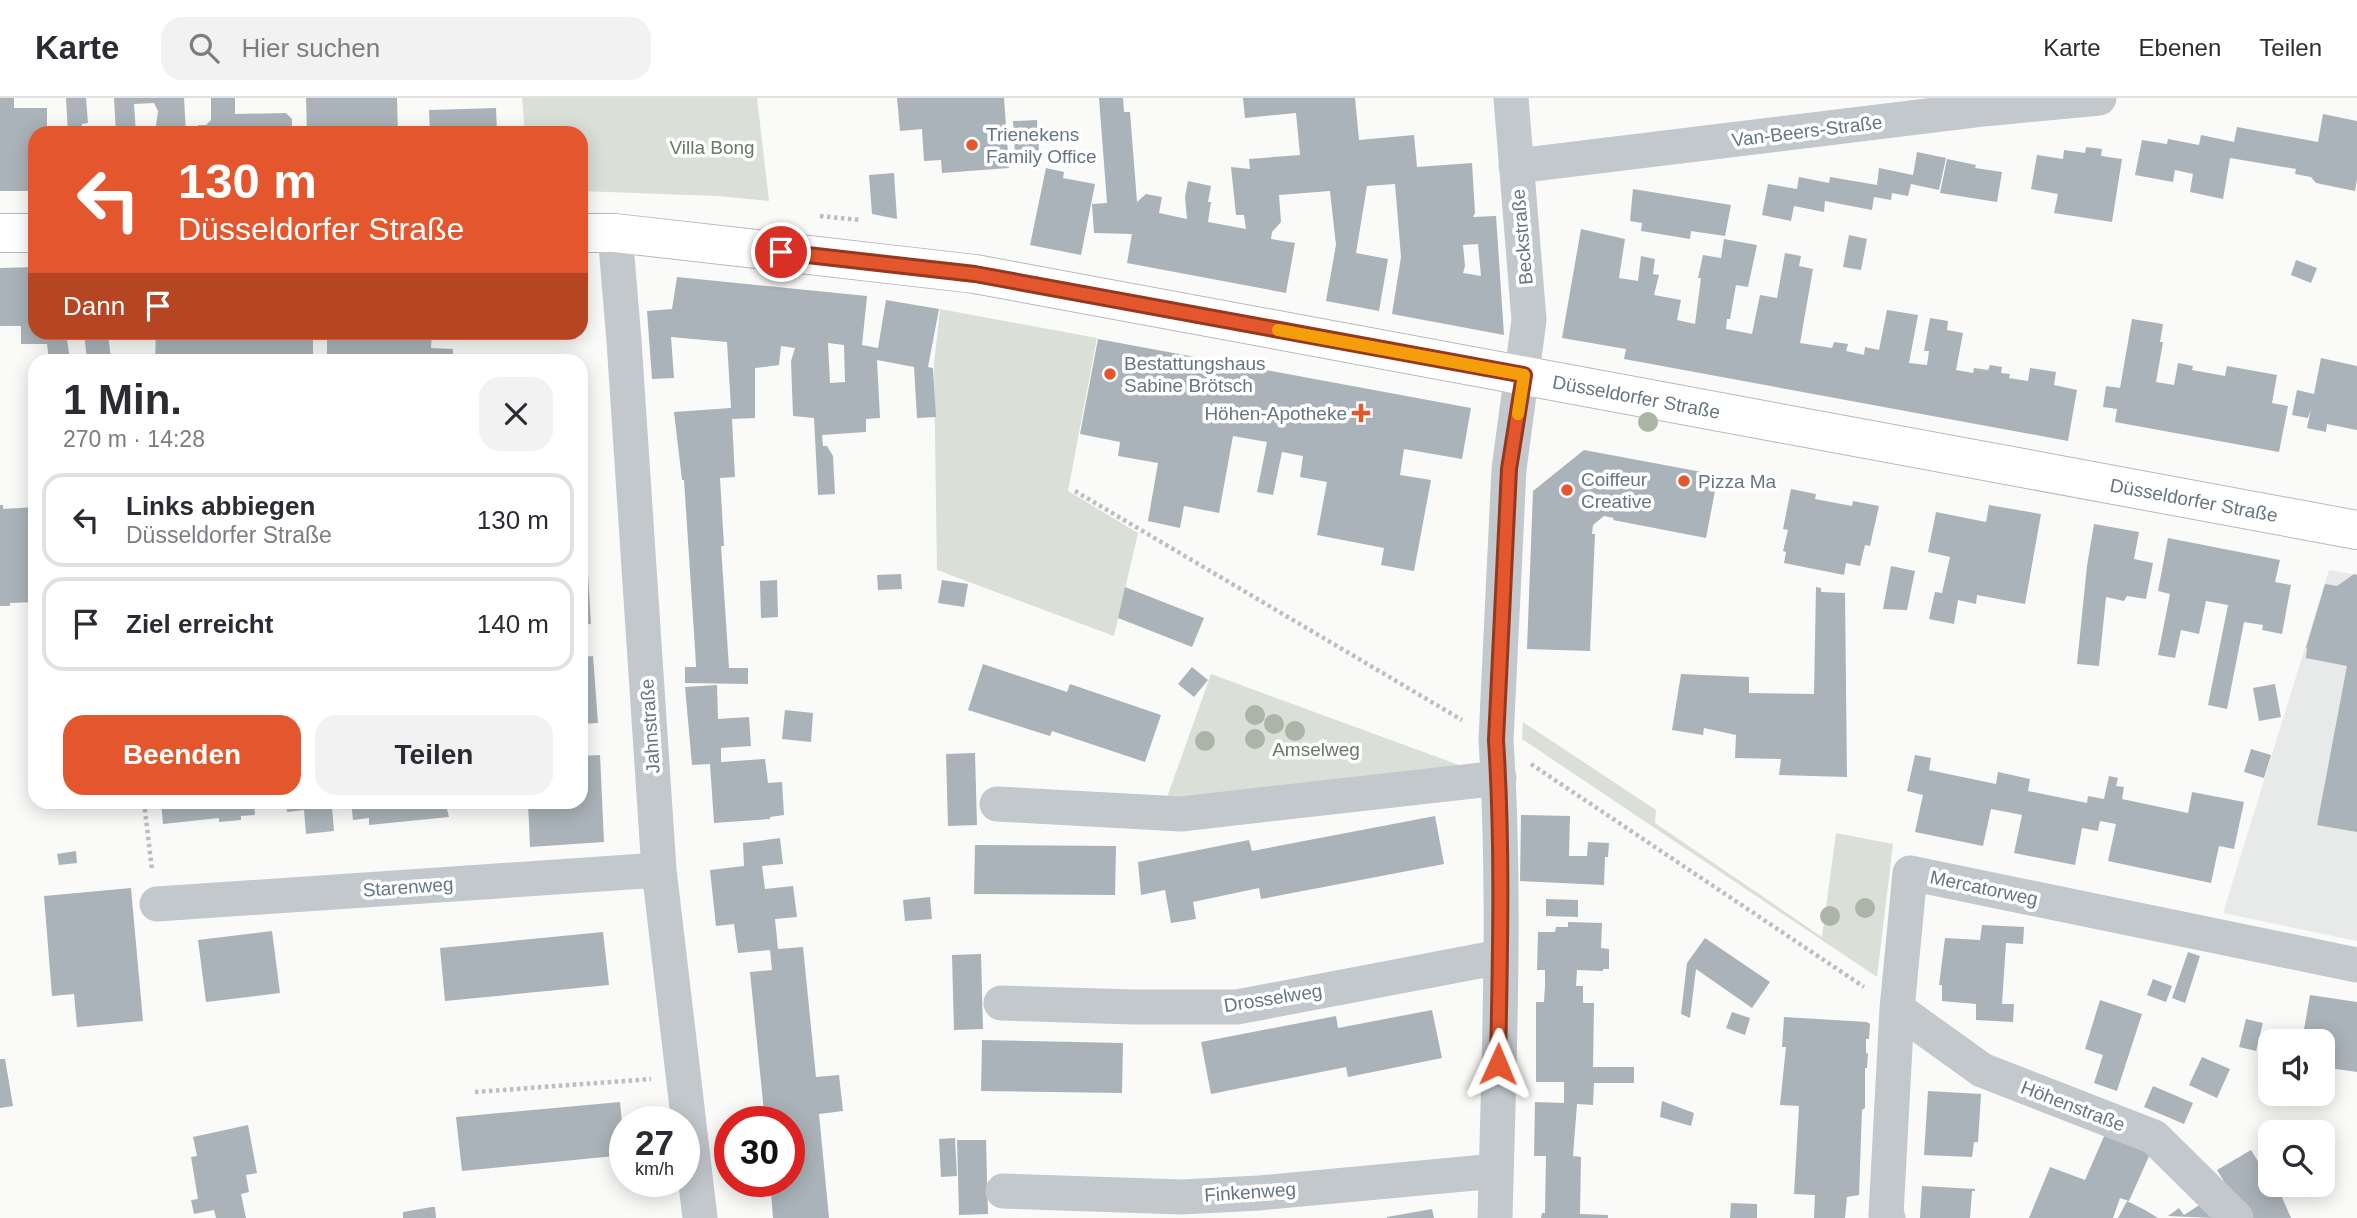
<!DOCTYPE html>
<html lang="de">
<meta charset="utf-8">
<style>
:root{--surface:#fff;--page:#f2f2f3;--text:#2b2b33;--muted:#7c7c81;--line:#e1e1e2;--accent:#e4572e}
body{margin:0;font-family:Arial,sans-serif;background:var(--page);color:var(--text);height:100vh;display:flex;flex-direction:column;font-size:26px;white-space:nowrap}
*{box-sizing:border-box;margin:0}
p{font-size:23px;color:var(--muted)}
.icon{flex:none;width:38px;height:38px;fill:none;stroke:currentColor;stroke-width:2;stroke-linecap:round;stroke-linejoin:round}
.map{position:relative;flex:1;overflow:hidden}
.drawer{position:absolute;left:28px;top:256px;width:560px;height:455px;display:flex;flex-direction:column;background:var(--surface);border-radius:21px;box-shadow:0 4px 18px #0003}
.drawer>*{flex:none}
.hud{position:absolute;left:28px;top:28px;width:560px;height:214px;border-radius:21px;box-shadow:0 4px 18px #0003;background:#e4572e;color:#fff;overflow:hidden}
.buttons{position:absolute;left:2258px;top:931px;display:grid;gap:14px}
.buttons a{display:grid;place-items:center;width:77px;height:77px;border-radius:14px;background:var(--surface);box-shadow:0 4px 18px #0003;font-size:35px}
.speed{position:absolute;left:609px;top:1008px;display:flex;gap:14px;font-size:35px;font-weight:700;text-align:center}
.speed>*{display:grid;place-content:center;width:91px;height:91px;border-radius:50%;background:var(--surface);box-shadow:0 4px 18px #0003;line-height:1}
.speed small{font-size:18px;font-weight:400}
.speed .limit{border:10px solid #d22;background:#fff;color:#111}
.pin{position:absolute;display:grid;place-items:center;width:60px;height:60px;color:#fff;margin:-30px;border:4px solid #fff;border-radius:50%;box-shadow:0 2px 7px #0007}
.me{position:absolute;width:77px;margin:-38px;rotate:1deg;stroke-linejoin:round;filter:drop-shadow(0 0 5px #0008)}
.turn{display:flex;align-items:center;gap:24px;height:147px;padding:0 35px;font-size:32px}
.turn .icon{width:91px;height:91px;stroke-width:2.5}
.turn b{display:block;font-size:49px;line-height:60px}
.then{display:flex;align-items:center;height:66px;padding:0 35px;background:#0003;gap:14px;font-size:26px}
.round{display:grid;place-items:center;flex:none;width:74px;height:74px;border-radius:21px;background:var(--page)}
.headline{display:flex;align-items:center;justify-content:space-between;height:119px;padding:0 35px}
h1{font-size:42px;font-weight:700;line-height:52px}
.button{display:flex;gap:14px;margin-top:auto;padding:14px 35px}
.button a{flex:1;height:80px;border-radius:21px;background:var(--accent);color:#fff;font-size:28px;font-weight:700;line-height:80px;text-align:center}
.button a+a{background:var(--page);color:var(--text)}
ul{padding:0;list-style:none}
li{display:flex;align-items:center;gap:21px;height:94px;margin:0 14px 10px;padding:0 21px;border:4px solid var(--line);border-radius:21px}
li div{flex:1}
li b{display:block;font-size:26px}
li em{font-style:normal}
header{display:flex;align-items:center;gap:42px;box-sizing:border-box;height:98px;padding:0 35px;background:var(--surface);border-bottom:2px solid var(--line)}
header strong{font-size:33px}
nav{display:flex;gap:38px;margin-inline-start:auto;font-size:24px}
.search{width:490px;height:63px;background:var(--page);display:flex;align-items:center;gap:18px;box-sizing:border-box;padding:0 24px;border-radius:21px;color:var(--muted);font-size:26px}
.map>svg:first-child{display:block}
</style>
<header>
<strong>Karte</strong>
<div class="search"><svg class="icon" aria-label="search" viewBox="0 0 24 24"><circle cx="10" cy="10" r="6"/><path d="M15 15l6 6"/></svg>Hier suchen</div>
<nav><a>Karte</a><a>Ebenen</a><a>Teilen</a></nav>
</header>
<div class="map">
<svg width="2357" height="1120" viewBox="0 0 2357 1120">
<rect width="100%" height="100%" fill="#fafaf8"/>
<path fill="#e8e9e9" d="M2329 472 2357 477V843L2223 815Z"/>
<path fill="#dadfd7" d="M522 0H757L769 103 717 98 581 93V35H525Z
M940 211 1097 240 1068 393 1138 435 1114 538 937 472 934 266Z
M1211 576 1459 667 1437 677 1165 705Z
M1523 624 1656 712 1655 725 1822 839 1836 735 1893 746 1877 879 1522 641Z"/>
<path fill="#aab3b9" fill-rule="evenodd" d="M0 0H14V10H47V35H35V93H0Z
M66 0H86L88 25 82 26V35H68Z
M114 0H184L186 35H155L158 13 154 5 134 6 136 35H116Z
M211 0H235V16L286 15 292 21V35H198V27H206L211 22Z
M306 0H397L398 35H307Z
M897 0H1004L1009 70 942 75 941 62 924 63 922 31 900 33Z
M1099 0H1123L1124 14H1130L1137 104 1146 96 1162 99 1159 115 1187 121 1185 99 1188 83 1211 88 1208 104H1211L1208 124 1246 131 1244 117H1236L1231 69 1250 71 1249 61 1300 57 1296 15 1245 20 1243 0H1355L1359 42 1414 37 1417 69 1472 65 1475 115 1473 119 1496 118 1504 237 1392 216 1401 159 1395 86 1367 88 1356 155 1388 161 1379 213 1326 203 1336 147 1330 93 1279 97 1281 124 1272 134 1271 141 1295 145 1286 195 1127 165 1132 136 1094 135 1092 106 1107 105ZM1478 146 1481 178 1463 175 1465 168 1463 147Z
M496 10 497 35H430L429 12Z
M2323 16 2357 23V81L2355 93 2316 85 2311 79 2295 76 2296 71 2230 60 2223 101 2190 94 2193 76 2175 72 2173 84 2135 77 2142 42 2167 46 2168 41 2199 47 2201 37 2234 44 2237 29 2318 44Z
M1037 22 1039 54 1015 56 1013 23Z
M2086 49 2102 51 2101 58 2122 61 2112 124 2054 115 2058 96 2031 91 2037 57 2063 61 2064 52 2085 55Z
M1917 54 1946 60 1939 92 1911 86 1908 98 1892 95 1891 102 1874 99 1872 112 1825 103 1824 114 1794 108 1791 123 1762 117 1768 86 1797 91 1799 79 1829 85 1830 79 1877 87 1879 70 1913 77Z
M1947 61 1976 67 1975 70 2002 74 1997 104 1940 95Z
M1046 70 1064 74 1063 80 1095 86 1081 157 1030 147Z
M894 75 897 121 872 116 869 77Z
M1633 91 1731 107 1725 138 1691 133 1690 141 1641 133 1642 125 1630 123Z
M1581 131 1625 141 1619 180 1638 183 1641 158 1655 161 1653 176 1659 177 1654 197 1681 202 1677 222 1695 226 1701 180H1698L1703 157 1721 160 1724 141 1757 147 1748 189 1736 187 1730 221H1727L1726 231 1752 236 1760 197 1777 200 1785 155 1801 158 1799 168 1813 171 1800 245 1832 250 1834 244 1848 246 1846 253 1864 257 1865 249 1879 252 1887 212 1918 217 1909 265 1927 267 1929 253H1924L1930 220 1948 223 1947 232 1963 235 1956 272 1973 275 1974 270 1988 272 1990 267 2002 269 2001 275 2010 276 2009 280 2028 283 2030 270 2056 274 2054 287 2077 292 2068 343 1624 261 1626 251 1562 240Z
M1849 137 1867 141 1861 172 1843 169Z
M2296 162 2317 170 2311 185 2291 177Z
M35 169V234H66L70 262H49L47 246H21V228H0V170Z
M677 179 867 198 862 247 878 250 886 202 939 211 928 269 933 270 936 319 917 320 914 269 877 262 880 320 866 321V334L822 337 823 348H827L833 358 835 396 818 397 814 320 793 318 791 263 795 250 781 248 779 267 755 270V320L732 321 735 379 720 380 724 448H721L729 570H748V586L685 585V569H696L695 550 684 382H682L674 314 731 310 727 244 671 239 674 280 652 281 647 213 672 211ZM828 245 844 247 845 284 830 285Z
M2132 221 2163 226 2160 244H2163L2156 284 2174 287 2178 265 2193 268 2192 272 2225 278 2227 268 2277 277 2272 305 2288 308 2279 354 2115 324 2117 311 2103 309 2106 288 2120 290Z
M84 234H108L111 262H87Z
M156 234H289V242H313V262H155Z
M327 234H432L431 250 453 251V262H335V259H327Z
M1098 241 1471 310 1462 361 1404 351 1400 377 1431 382 1414 473 1381 467 1384 450 1317 437 1327 384 1300 379 1303 358 1282 354 1273 397 1257 394 1267 344 1233 338 1219 415 1184 408 1180 430 1148 423 1158 365 1118 358 1120 344 1080 336Z
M2321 260 2357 268V332L2327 326 2326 334 2307 330 2311 311 2308 320 2292 317 2297 292 2314 296Z
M1584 352 1718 377 1706 440 1613 422 1614 420 1604 418 1593 427 1592 436H1595L1590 553 1527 551 1533 393Z
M1791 391 1816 396 1815 401 1852 408 1853 403 1879 408 1870 448 1865 447 1860 468 1846 465 1844 477 1784 465 1786 454 1783 453 1788 432 1783 431Z
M0 407H3V411L35 409V504L10 505V508H0Z
M1989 407 2041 416 2025 506 1977 497 1976 506 1958 502 1954 526 1929 521 1935 494 1942 495 1950 459 1928 454 1936 414 1986 424Z
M2094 426 2139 434 2134 461 2153 465 2146 501 2127 498 2124 503 2106 499 2099 568 2077 566 2087 468Z
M2168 440 2280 462 2275 484 2291 487 2282 536 2262 532 2263 527 2244 524 2227 611 2208 607 2228 507 2206 503 2199 536 2181 532 2175 560 2158 557 2170 496 2158 493Z
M581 459H587L591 526 581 527Z
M1891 468 1915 473 1907 512 1883 511Z
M901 476 902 491 878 492 877 477Z
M2354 476 2357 477V734L2317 727 2347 568 2306 560 2307 550H2306L2325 486 2337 488Z
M777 482 778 519 761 520 760 483Z
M942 482 968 486 964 509 938 505Z
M1125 489 1204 520 1192 549 1118 520Z
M1816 489 1821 490V494L1845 495 1847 679 1779 677 1781 661 1735 660 1736 637 1704 630 1703 637 1672 632 1681 576 1749 579V595L1814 596Z
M593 558 598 625 581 626V559Z
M983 566 1067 594 1070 586 1161 617 1145 664 1052 633 1050 638 968 612Z
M1192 569 1208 582 1194 599 1178 586Z
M2275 586 2281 619 2259 623 2253 590Z
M717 587 718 621 749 619 751 648 721 650V664L765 661 768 685 782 684 784 717 770 719V721L714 725 710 666 692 667 685 589Z
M785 612 813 615 811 644 782 641Z
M2251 651 2271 657 2264 680 2244 674Z
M975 655 977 727 948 728 946 656Z
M600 657 604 744 530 749 528 704H581V658Z
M1915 657 1931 660 1929 672 1996 686 1998 674 2030 681 2028 693 2087 705 2088 698 2104 701 2109 678 2118 680 2116 688 2124 689 2122 701 2188 715 2192 694 2244 704 2234 751 2219 748 2211 785 2108 763 2116 726 2100 723 2098 733 2082 730 2075 767 2014 755 2022 717 2007 714 1991 711 1983 748 1915 734 1923 697 1907 693Z
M161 704H254L255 717 241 718V722L219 724V720L163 726Z
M286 704H335L336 709H332L334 733 306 736 304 712 287 714Z
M351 704H463V709L447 711 449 719 369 727V720L353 722Z
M1521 717 1570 718 1569 758H1587L1588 744 1609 745 1608 759H1605L1604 787 1520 783Z
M1435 718 1444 766 1261 801 1259 790 1193 804 1196 821 1171 825 1165 792 1141 797 1138 764 1249 742 1252 753Z
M780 740 783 766 762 768 765 791 793 788 797 819 775 821 778 851 803 849 816 979 839 977 843 1013 819 1016 829 1120H773L770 1083H789V1024H765L750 874 772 872 770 852 738 855 734 826 716 828 710 772 744 768 743 745Z
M975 747 1116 748 1115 797 974 796Z
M76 753 77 765 59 767 57 756Z
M131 790 143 923 77 929 74 896 52 898 44 798Z
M930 799 932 821 905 823 903 802Z
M1546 801 1578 802V819L1546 818Z
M1568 824 1602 825 1601 850 1609 851V871H1603V873L1577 872 1576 888H1583V905H1594L1593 969H1634V985H1594L1593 1007 1577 1006 1573 1058 1581 1059 1580 1116 1608 1117V1120H1541L1542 1115H1545L1546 1058H1534L1535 1004 1564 1005V984H1536V904H1544L1545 888V872H1537L1538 834H1555L1556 829H1568Z
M1982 827 2024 829 2023 846 2006 845 2002 906H2014L2013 924 1976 922V906L1942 903V887H1939L1945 840 1980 842Z
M272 833 280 895 206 904 198 842Z
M603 834 609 887 445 903 440 850Z
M1705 840 1770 884 1752 910 1696 871 1690 920 1681 916 1687 865Z
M2188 854 2200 858 2185 905 2172 900Z
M981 856 983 931 954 932 952 857Z
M2153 881 2172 888 2166 904 2147 897Z
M2310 897 2357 904V974L2322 969V943H2302Z
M2100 902 2142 916 2117 993 2094 985 2103 957 2085 951Z
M1432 912 1442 960 1348 979 1346 969 1211 996 1201 944 1336 918 1338 930Z
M1732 914 1750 920 1745 937 1726 930Z
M1784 919 1867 924 1870 926 1869 941H1866V955L1868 956 1867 970H1865V1010L1862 1012 1859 1097 1847 1099 1845 1120H1814L1815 1097 1794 1096 1799 1008 1780 1007 1786 949H1782Z
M2246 921 2263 925 2256 953 2239 949Z
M982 942 1123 945 1122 995 981 993Z
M2202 959 2230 971 2217 1000 2189 987Z
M0 961H5L13 1008 0 1010Z
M2153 988 2193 1005 2184 1026 2144 1009Z
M1928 993 1981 996 1978 1044H1974L1972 1059 1924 1057Z
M1662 1003 1694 1015 1691 1028 1660 1019Z
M620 1004 625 1057 462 1073 456 1019Z
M248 1027 257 1075 246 1077 249 1094 241 1096 246 1120H216L214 1112 194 1116 191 1102 198 1101 191 1059 197 1058 193 1039Z
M2105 1036 2150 1056 2129 1103 2120 1100 2113 1120H2029L2050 1069 2085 1082Z
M955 1040 957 1078 941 1079 939 1041Z
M957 1042H986L988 1116 959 1117Z
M2251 1052 2270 1083V1087H2272L2279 1098 2281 1097 2291 1120H2246L2217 1072Z
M1922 1088 1975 1091V1093H1972L1970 1120H1920Z
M2127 1103 2145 1112 2158 1120H2118Z
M2204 1104 2213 1120 2168 1118 2179 1110 2184 1117Z
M1731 1105 1757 1106V1120H1730Z
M432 1109H435L436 1120H403V1114Z
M1432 1111 1434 1120H1387V1119Z"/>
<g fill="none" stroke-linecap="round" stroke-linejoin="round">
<g stroke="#b3babf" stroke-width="40">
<g id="secondary">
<path d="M0 135H35"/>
<path id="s1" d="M581 135H615L975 176 2357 432"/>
</g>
</g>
<path stroke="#bbbfc2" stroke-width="4.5" stroke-dasharray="3.5 3.5" stroke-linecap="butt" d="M820 118 860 122
M1075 393 1462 622
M1531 666 1864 889
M144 704 152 772
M475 994 651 981"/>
<path stroke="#c3c8cc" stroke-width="35" d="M1516 68 1984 11 2099 0
M615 135 624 243 659 772 700 1120
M997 706 1181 716 1499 680
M157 806 659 772
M1001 905 1134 909H1237L1500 859
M1897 911 1982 972 2154 1039 2236 1120
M1003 1093 1182 1099 1259 1095 1496 1073
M1495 1120C1499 962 1506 800 1496 642L1509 371 1529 222 1511 0
M1888 1120 1886 1117 1897 911 1910 775 2357 867"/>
<use href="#secondary" stroke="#fff" stroke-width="38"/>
</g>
<g fill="#aab4a7">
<circle cx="1648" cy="324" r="10"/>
<circle cx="1255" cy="617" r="10"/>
<circle cx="1274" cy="626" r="10"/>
<circle cx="1295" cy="633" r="10"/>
<circle cx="1255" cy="641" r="10"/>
<circle cx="1205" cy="643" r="10"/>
<circle cx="1865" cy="810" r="10"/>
<circle cx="1830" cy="818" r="10"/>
</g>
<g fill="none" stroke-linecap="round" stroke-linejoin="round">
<g stroke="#94391e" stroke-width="18">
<path id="route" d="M781 154 975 176 1524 277 1509 371 1496 642C1503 750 1500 858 1498 966"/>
</g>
<use href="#route" stroke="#e4572e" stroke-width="12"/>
<path stroke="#f59e0b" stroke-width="12" d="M1278 232 1524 277 1518 316"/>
</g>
<g fill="#e4572e" stroke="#fff" stroke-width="2.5">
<circle cx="972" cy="47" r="7"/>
<circle cx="1110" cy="276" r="7"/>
<path d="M1357.5 304.5h7v7h7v7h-7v7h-7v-7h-7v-7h7z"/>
<circle cx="1684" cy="383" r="7"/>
<circle cx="1567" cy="392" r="7"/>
</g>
<g text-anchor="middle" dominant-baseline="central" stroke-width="7" stroke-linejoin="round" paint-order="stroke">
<g font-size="19" fill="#657683" stroke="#fff">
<text transform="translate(1807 33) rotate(-7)">Van-Beers-Straße</text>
<text transform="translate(1522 139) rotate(-95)">Beckstraße</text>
<text stroke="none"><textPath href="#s1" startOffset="1069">Düsseldorfer Straße</textPath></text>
<text stroke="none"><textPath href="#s1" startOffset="1636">Düsseldorfer Straße</textPath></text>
<text transform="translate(650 628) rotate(-94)">Jahnstraße</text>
<text transform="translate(408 789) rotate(-4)">Starenweg</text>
<text transform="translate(1984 790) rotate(12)">Mercatorweg</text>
<text transform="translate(1273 900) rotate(-9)">Drosselweg</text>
<text transform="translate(2073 1008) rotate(21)">Höhenstraße</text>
<text transform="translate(1250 1094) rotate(-4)">Finkenweg</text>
</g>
<g font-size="19" fill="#657683" stroke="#fff" text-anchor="start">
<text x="986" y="36">Trienekens<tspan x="986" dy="22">Family Office</tspan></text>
<text x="1124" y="265">Bestattungshaus<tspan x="1124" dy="22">Sabine Brötsch</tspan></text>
<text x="1347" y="315" text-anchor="end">Höhen-Apotheke</text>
<text x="1581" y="381">Coiffeur<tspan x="1581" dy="22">Creative</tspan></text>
<text x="1698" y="383">Pizza Ma</text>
</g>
<g font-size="19" fill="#687a64" stroke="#fff">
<text x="712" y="49">Villa Bong</text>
<text x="1316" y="651">Amselweg</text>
</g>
</g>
</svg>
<div class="buttons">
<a><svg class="icon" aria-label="sound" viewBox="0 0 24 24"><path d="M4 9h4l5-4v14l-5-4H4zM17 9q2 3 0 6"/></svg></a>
<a><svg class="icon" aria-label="search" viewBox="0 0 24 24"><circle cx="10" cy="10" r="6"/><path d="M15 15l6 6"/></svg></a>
</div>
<div class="speed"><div>27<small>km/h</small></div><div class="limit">30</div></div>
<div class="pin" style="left:781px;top:154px;background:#d93025"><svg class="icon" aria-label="arrive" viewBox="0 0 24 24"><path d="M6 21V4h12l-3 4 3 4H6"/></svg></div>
<svg class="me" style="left:1498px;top:966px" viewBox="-20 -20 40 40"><path d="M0-17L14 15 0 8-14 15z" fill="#e4572e" stroke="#fff" stroke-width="4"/></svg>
<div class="hud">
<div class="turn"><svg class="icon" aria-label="left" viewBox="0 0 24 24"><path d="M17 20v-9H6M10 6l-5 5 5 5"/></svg><div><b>130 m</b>Düsseldorfer Straße</div></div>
<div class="then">Dann<svg class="icon" aria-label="arrive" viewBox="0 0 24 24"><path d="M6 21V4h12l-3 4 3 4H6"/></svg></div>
</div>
<section class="drawer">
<div class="headline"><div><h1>1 Min.</h1><p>270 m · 14:28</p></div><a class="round"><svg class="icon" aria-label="close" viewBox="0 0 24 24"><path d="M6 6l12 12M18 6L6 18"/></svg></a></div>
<ul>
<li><svg class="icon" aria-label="left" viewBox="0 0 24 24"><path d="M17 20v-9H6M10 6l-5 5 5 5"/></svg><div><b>Links abbiegen</b><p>Düsseldorfer Straße</p></div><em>130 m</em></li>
<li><svg class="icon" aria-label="arrive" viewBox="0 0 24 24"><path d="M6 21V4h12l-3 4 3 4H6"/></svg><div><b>Ziel erreicht</b></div><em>140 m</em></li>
</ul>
<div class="button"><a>Beenden</a><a>Teilen</a></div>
</section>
</div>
